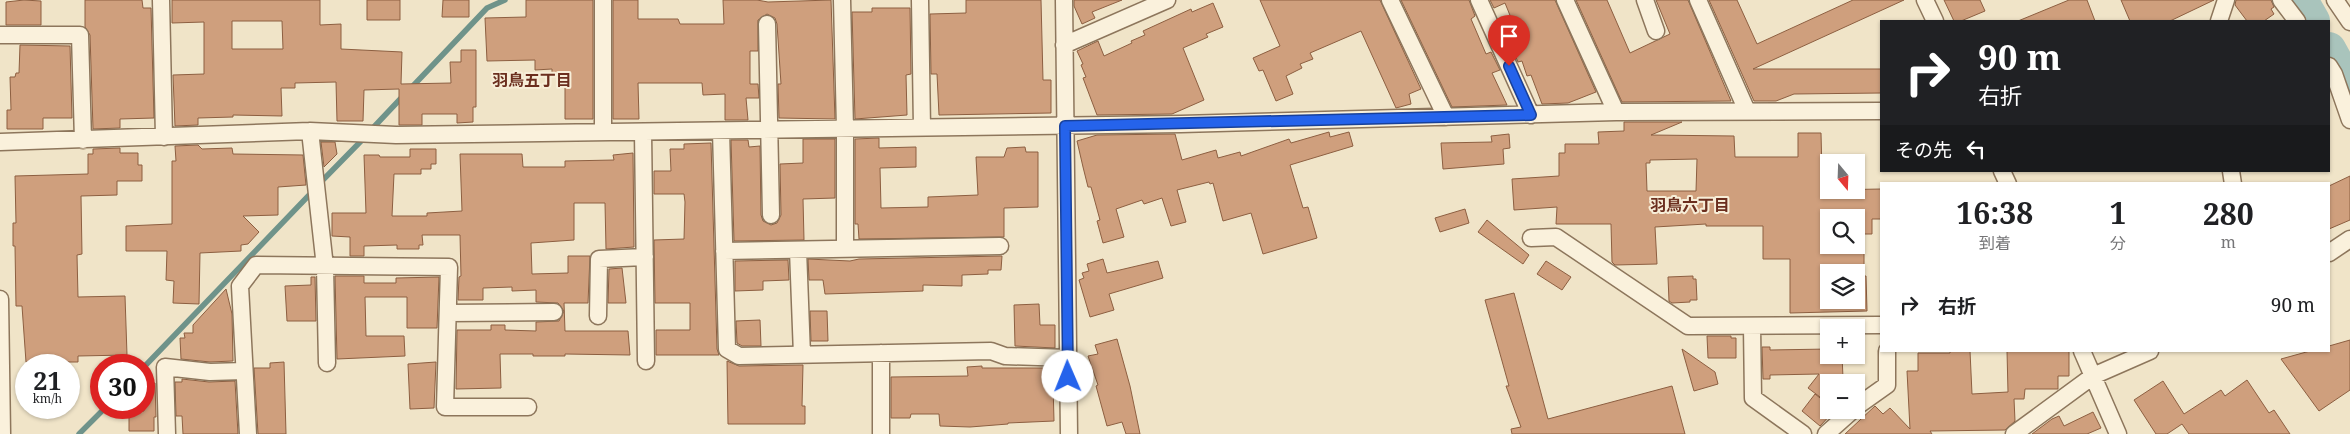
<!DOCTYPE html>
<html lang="ja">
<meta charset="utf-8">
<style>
:root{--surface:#fff;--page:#f2f2f2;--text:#202124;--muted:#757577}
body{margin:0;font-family:"Noto Serif","Noto Sans JP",serif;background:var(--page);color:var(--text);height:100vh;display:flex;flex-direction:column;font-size:19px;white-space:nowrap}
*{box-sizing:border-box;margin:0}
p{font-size:16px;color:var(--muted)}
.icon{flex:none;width:28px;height:28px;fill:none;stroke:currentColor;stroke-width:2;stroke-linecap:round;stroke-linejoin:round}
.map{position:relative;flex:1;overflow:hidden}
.side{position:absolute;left:1880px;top:182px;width:450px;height:170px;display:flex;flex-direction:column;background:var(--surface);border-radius:0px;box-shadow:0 1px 4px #0004}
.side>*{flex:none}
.top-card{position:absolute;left:1880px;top:20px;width:450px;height:152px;border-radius:0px;box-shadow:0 1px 4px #0004;background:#202124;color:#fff;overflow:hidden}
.needle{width:32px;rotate:161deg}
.controls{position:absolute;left:1820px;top:154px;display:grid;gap:10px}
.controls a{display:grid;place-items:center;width:45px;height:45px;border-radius:0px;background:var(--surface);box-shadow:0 1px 4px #0004;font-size:25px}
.speed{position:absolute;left:15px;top:354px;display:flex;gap:10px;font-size:25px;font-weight:700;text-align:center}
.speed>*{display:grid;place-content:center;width:65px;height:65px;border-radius:50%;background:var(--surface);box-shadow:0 1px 4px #0004;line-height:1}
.speed small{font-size:12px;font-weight:400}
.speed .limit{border:8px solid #d22;background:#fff;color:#111}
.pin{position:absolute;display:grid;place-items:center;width:42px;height:42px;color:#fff;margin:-51px -21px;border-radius:50% 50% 50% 0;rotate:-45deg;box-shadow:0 0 5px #0007}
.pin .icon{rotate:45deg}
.me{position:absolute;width:55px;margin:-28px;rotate:359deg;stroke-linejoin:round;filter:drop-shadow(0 0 4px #0008)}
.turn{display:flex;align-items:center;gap:18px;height:105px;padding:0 15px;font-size:22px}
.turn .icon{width:65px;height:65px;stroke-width:2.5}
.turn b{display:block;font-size:35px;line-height:42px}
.then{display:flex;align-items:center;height:48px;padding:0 15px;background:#0003;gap:10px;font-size:19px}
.eta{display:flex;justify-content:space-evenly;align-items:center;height:85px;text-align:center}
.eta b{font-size:30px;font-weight:700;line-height:35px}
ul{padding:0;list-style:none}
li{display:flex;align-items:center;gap:15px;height:75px;padding:0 15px}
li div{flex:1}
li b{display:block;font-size:19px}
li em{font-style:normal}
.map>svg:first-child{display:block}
</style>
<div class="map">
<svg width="2350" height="434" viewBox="0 0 2350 434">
<rect width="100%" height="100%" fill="#f0e4c8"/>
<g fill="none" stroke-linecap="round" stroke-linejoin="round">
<path stroke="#6f938a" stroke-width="5.5" d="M411 88 487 8 505 0
M371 130 404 95
M319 184 365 137
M144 367 313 191
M79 434 105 408"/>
<path stroke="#a9c4bc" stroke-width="34" d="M2301 0 2313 21
M2329 49 2350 87"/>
</g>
<path fill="#cf9f7d" stroke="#8d5f41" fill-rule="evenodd" d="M24 0 41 1V25H6V2Z
M85 0H142L143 8H151L154 118 120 119V128L93 129 90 35 85 27Z
M172 0H320V25L341 24V49L402 52 401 84 451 83 450 62H461V50H476V107H473V122L457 123V114H422V125H399V89L364 90 363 121H337L336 82 295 83V88H281L282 116 233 115V117L198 118V125L175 126 173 75 204 74V22L172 23ZM232 21H282L283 49H232Z
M367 0H400V20H367Z
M443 0H469V17H442Z
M526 0H593V119H565V74H552V69L535 70V60L487 61 485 18 526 17Z
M613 0H638V19H678L680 24H724L723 0H757L768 2 831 0 835 119 779 118 778 84H781L777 24 775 18 767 14 758 20V51H750V84H758L759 98H746L748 120H725V94L703 95 702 83H638L639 119H613Z
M966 0H1041L1043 80H1051V113L939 115 937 74H931L930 14 966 13Z
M1074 0H1122L1092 12 1095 18 1082 24 1074 6Z
M1260 0H1380L1421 89 1409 94 1411 104 1396 108 1361 31 1310 53 1313 59 1300 64 1302 68 1286 76 1293 94 1276 101 1263 70 1259 71 1253 58 1280 46Z
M1401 0H1469L1475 16 1471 19 1486 54 1491 52 1500 70 1492 73 1507 105 1452 107Z
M1490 0H1555L1596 92 1568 103 1542 104 1531 75 1527 76 1522 61 1518 62 1510 44 1520 40 1505 3 1494 8Z
M1576 0H1607L1630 53 1670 34 1656 0H1688L1731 101 1622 102Z
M1709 0H1737L1757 44 1853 0H1904L1753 69H1881V93L1794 94 1776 101H1754Z
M1944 0H1980L1985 11 1961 21H1954Z
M2069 0H2087L2095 21H2018Z
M2121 0H2214L2170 21H2130Z
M2236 0H2271L2274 7 2271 9 2274 14 2264 21H2247L2235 5Z
M1213 3 1223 27 1206 34 1208 37 1183 48 1204 100 1172 114 1097 115 1083 78 1086 77 1081 65 1083 64 1077 51 1098 41 1104 56 1132 43 1131 41 1145 35 1143 31 1191 9 1192 12Z
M872 8H910L911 74 906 75 907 115 855 119 852 12H872Z
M20 45 70 46 72 118H43V129H7V110H11L10 77H15L16 73H19Z
M1624 122H1682L1651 135 1734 136 1735 157H1798V133H1821L1822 173H1829V190L1881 189V219H1872V234H1864V276H1866L1867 311 1790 313V259H1763V226H1706V224L1655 227 1657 264 1615 265 1612 262 1611 224H1556L1557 207 1514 210 1512 179 1559 176V153H1565V144H1599L1598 132 1624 131ZM1697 159 1696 191H1647L1646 163H1650V160ZM1829 218H1856V245H1829ZM1829 272H1856V300H1829Z
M1329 132 1330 137 1349 132 1353 146 1290 165 1303 208 1308 207 1317 238 1263 254 1251 213 1223 221 1213 183 1210 184 1209 182 1177 190 1186 222 1171 226 1162 198 1144 204 1142 200 1116 209 1124 237 1103 243 1097 221 1100 220 1091 187H1088L1083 167 1077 141 1097 135 1175 134 1182 160 1216 150 1218 158 1240 152 1241 156 1289 139 1291 143Z
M1509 134 1510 148 1503 149 1504 164 1443 169 1441 143 1492 142 1491 136Z
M879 138V148L916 147V167L880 168 881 208 928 207V197L978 195 976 157H1004L1007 148 1025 147 1026 152H1038V207L1004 208V237L859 239 858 224H855V139Z
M803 139H835V198L803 199 804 240 734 241 731 140H748L749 147 760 146 761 215 763 221 771 225 777 223 781 215 780 164 803 163Z
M321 142H335L337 154 324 167Z
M711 143 717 349 719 355H656V330H690V303H655L654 240 684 239 685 202 684 194H654V171H671L670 149H684V144Z
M198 145 202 149 232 148 233 154 303 155 306 185 278 187V215L243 216 259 232 248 244 241 245V251L200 253 199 304 173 303 174 281 166 280 167 251H126V226L172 224V161H176L175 146Z
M120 148V153H138V165H142V181H117V195L81 196 82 254 77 255 78 297 125 296 127 355 78 356V362H26L22 306H16L15 246H13V223H16L15 176 88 174V154H93V149Z
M410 149H436V164H431V169H421V174H394L392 216H427V213L462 211 460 154H522L523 167H565V161L614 160 613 155 633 153 634 247 606 249 605 203H574V240L531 243 532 274 568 273V256H590L588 303H564L565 331H628L630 355 565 354V356H533V354H500L501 388 456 389 457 330H491V325H505V330L536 331V322L559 321 564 311 558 303 536 302V290L512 291V287L483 288V300H458L459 277 461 276 460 235H422L423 245H419V249H397V245L364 246V256H350V237L332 236V213H366L364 155H379L380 157H410Z
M2350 176V220L2329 229V186Z
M1465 209 1469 223 1440 232 1435 218Z
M1487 220 1529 255 1523 264 1478 232Z
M1002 256 1001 270H988V274L962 275V286L923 285V291L825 294 823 280H809L808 259 850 261 859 259Z
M1103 259 1107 273 1158 261 1163 278 1109 294 1114 310 1090 317 1079 280 1084 278 1082 273 1089 271 1087 264Z
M788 260 789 280 763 281V290L735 291V261Z
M1546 261 1571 277 1562 290 1537 274Z
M622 268 626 303H608L609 269Z
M335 276H364V283H396V278L439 277 437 328H407V297H365L366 336H404L405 356 337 359Z
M1693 276V279H1696L1697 300H1690V302L1672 303 1669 301 1668 277Z
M311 277H315L316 321H287L285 286 311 285Z
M226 289 232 314 233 361 210 362 181 359 180 338H185L184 333H193V325Z
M1514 293 1548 419 1672 386 1685 434H1512L1511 429 1521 427 1506 386H1509L1485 300Z
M1039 304 1040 325H1055V348L1015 346 1014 305Z
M810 311H827L828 341H811Z
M760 320 761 346H742L737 343 736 321Z
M1707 336H1731V338H1736V358H1708Z
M1117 339 1130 386 1140 434H1126L1122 422 1107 426 1096 386 1098 385 1088 356 1098 354 1095 345Z
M2350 340V390L2319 411 2281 359 2310 351H2329V346Z
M1762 347H1770V350L1829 349V355H1842L1843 378 1836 379 1832 382H1829V387L1820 397 1808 388 1819 374 1770 375V379H1763Z
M1682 349 1715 372 1718 384 1694 391Z
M1950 351H1970L1972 394 2008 392 2007 351H2069V376H2058V389H2025L2024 399H2014L2015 421 2005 430 1930 431 1932 434H1845L1875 406 1883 414 1890 408 1910 429 1907 371H1918V353H1950Z
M727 361 739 366 803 365 802 406H805V424H728Z
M284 362 286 434H258L254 368H270V363Z
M436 362 434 408 410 409 408 364Z
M982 366V368H1056V383H1053L1054 421 1008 423V424L970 427 940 426 939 414H911L910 418H891V377L968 376 967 367Z
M182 379 209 382 235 381 238 434H183L182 416H176L175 382H182Z
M2247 380 2269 413 2274 410 2290 434H2189L2182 424 2167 434H2156L2134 400 2163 381 2184 414 2221 390 2225 396Z
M144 383H155L156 417H154V431H129V411H144Z
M1815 394 1829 405V410H1835L1820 426 1802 411Z
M2093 412 2101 428 2087 434H2032L2052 419 2059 416 2064 426Z"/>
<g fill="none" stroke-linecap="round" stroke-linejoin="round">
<g stroke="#8d765c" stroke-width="19">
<path id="minor" d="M161 0 164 137
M603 0V132
M842 0 845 129V249
M920 0 922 128
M1064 0 1069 434
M1390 0 1446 117
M1479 0 1531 115
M1565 0 1616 112
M1645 0 1656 31
M1698 0 1747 111
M1925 0 1935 21
M2281 0 2297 21
M2335 0 2350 22
M2219 21 2226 0
M767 24 771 215
M0 35H80L83 140
M1064 45 1167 0
M2329 66 2334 74 2350 120
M310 131 325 267 327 363
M721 131 727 349 739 356 991 351 1005 356 1068 358
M643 132 646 361
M0 142 310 131 396 135 1181 124 1616 112 1881 111
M2002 171 2008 184
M2231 171 2233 184
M1531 238 1556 237 1688 326 1881 325
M798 250 802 355
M724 251 1000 246
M2329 253 2350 239
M0 299 2 434
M448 313 554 312
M598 316 599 259 645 257
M1752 326 1753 398 1803 434
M2082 351 2118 434
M881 353V434
M1856 407 1887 385V351
M167 434 165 367 210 372 244 371
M248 434 240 286 256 265 449 267 445 407H528
M1826 434 1853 410
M2014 434 2093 376 2150 351"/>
</g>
<use href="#minor" stroke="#faf1dc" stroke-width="16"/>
</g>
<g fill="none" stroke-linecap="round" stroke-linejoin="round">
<g stroke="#184099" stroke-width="12">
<path id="route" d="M1068 377 1065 126 1531 115 1509 66"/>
</g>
<use href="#route" stroke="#2563eb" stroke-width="9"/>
</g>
<g text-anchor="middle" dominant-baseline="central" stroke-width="4" stroke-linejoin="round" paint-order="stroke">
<g font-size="16" font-weight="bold" fill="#6b2e1e" stroke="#f7eed8">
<text x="532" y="80">羽鳥五丁目</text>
<text x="1690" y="205">羽鳥六丁目</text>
</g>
</g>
</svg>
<div class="controls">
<a><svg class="needle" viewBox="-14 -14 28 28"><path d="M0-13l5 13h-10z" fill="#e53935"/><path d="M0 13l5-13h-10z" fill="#757577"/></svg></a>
<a><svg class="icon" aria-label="search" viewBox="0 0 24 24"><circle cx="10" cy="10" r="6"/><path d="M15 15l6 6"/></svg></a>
<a><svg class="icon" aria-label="layers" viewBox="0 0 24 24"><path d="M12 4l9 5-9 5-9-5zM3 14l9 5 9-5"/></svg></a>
<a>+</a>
<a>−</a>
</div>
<div class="speed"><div>21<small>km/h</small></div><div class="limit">30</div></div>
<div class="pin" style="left:1509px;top:66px;background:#d93025"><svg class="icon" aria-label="arrive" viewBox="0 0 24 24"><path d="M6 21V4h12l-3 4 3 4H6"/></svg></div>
<svg class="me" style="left:1068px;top:377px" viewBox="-20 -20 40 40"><circle r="19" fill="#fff"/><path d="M0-13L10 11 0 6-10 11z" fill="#2563eb"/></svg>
<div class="top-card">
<div class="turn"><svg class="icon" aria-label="right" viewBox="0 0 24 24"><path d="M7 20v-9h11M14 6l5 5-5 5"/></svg><div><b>90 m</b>右折</div></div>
<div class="then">その先<svg class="icon" aria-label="left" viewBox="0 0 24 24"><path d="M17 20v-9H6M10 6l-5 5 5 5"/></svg></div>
</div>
<section class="side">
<div class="eta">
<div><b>16:38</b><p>到着</p></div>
<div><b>1</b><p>分</p></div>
<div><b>280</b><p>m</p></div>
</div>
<ul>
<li><svg class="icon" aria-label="right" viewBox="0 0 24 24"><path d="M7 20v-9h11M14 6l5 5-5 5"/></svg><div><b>右折</b></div><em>90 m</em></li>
</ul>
</section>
</div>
